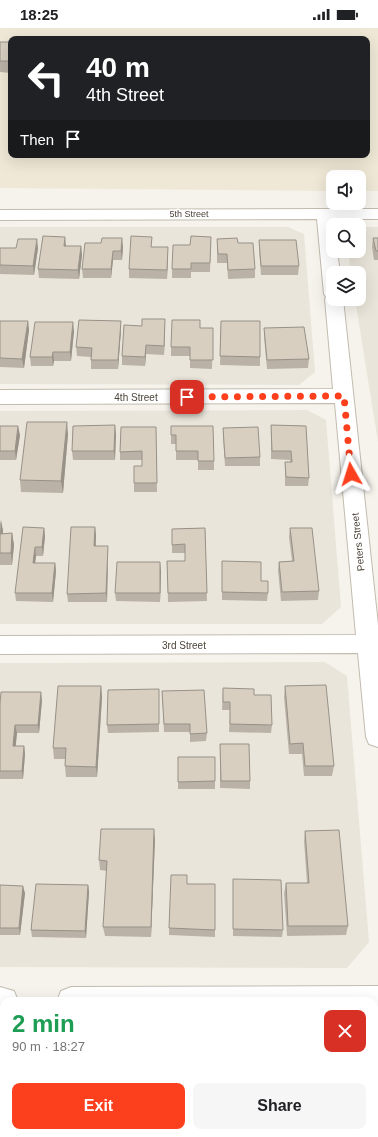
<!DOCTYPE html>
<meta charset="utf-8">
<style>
:root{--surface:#fff;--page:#f6f6f6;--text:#202124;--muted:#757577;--accent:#fc3f1d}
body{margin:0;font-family:Arial,sans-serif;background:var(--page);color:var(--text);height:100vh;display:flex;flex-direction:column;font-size:15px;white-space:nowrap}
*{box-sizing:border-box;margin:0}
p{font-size:13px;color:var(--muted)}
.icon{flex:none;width:22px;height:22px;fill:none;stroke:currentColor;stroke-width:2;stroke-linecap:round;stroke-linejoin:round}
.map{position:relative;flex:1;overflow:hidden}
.sheet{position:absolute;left:0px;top:969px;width:378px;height:140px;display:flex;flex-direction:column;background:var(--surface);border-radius:12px 12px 0 0;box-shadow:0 4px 16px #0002}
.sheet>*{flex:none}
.banner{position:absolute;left:8px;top:8px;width:362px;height:122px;border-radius:8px;box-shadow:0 4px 16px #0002;background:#202124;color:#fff;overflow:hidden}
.tools{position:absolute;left:326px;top:142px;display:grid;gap:8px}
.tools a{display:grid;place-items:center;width:40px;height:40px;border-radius:8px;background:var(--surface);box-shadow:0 4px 16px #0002;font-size:20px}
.pin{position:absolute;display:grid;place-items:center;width:34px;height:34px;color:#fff;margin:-17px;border-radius:8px;box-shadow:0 2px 6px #0006}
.me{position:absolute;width:44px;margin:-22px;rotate:354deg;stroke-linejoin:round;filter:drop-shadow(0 0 3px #0008)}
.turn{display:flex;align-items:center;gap:14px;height:84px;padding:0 12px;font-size:18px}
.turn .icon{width:52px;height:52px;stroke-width:2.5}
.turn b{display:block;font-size:28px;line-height:34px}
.then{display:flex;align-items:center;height:38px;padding:0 12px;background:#0003;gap:8px;font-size:15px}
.round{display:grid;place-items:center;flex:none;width:42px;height:42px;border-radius:8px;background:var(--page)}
.head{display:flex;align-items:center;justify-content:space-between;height:68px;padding:0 12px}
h1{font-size:24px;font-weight:700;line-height:30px;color:#1e9e55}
.cta{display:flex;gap:8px;margin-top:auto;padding:8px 12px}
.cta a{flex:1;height:46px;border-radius:8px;background:var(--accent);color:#fff;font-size:16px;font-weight:700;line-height:46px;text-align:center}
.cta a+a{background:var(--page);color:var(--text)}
.status{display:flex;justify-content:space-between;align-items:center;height:28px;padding:0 20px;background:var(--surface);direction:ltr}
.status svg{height:11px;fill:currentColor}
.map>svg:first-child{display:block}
</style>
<div class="status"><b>18:25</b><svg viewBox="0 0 49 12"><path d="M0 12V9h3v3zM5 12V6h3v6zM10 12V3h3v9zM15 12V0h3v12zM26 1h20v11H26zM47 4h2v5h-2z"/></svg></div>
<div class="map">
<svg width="378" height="1109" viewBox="0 0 378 1109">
<rect width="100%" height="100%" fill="#f6f3ec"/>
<path fill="#eae5da" d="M0 199H288L304 206 315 344 299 357 0 356Z
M359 199H378V414L355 271H359V245H351L348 223H359Z
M307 382 326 392 341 579 322 596H0V383Z
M325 634 347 648 369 914 347 940 0 939V635Z
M0 1007H4V1105H374V1025L376 1026 378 1055V1109H0Z"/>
<path fill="#efe8d6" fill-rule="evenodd" d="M0 0H378V163H359V149H333V163L0 160ZM11 11H367V127H11Z"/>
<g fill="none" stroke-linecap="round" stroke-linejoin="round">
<g stroke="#c2bbae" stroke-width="2">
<path id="street" d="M324 181H378V191H334L335 197H333V223H337L340 245H333V271H343L378 597V719L369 716 366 709 358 625 0 626V608L356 607 335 375 0 376V362L333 361 325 271 326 269 324 266 317 191 0 192V182Z
M378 958V986H374V973H57L61 963 71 959Z
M0 959 14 963 18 973H4V987H0Z"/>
</g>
<use href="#street" fill="#fff" fill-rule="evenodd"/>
</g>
<path fill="#bab2a6" d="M0 14H11V45L0 44Z
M211 209 210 244H191V250H172V241L190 217Z
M373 210H378V232H374L372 219Z
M217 211 238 215 255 241V250L228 251 227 235H217Z
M259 212 299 238 298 247H261L259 221Z
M101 215 123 219 122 232H113L111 250H83L82 241Z
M66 218H81L82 227 79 251 39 250 38 241Z
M152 219H168L167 251 129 250V241Z
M0 220H38L34 247 0 246Z
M0 293H28L29 302 24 340 0 339Z
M221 293 260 329V338L220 337Z
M165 300 164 327 146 326 145 338 122 337V328Z
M200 300H213L212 341 190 340V328H171V319Z
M264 300 309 331 308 340 267 341 264 309Z
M121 302 118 341H91V329L77 328 76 319Z
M74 303 71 333H54L53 338H31L30 329Z
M271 397 306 398 309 450 308 458H285V434H290V432L271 431Z
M0 398 20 407 16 432H0Z
M171 398 214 433V442H198V432H176V416H171Z
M156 399 157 464H134V455L142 438V432H120V424Z
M223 400 260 429V438H225L223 408Z
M68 406 63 465 21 464 20 452Z
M116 406 115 432H73L72 423Z
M0 492 3 503 2 506 12 505 14 517 12 537H0Z
M95 499 96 508V518L108 527 107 574H68L67 566Z
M44 500 45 508 43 528H36L35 535H55L56 543 53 574 16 573 15 565Z
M205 500 207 573 168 574 167 533H185V525H172V501Z
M290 500 319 563 318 572 281 573 278 542 279 534 292 533 289 509Z
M222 542 261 553 268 565 267 573 222 572Z
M161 543 160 574 116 573 115 565Z
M101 658 102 669 97 749H66L65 738V731H54L53 720Z
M285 658 334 738 332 748H304L302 726H289L284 669Z
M223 660 254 667 272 697 271 705 229 704 230 682H222Z
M159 661V704L108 705 107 697Z
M162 663 207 705 206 713 190 714V704H164Z
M42 672 39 705H17L15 718H24L25 726 23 751H0V676Z
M220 716 250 753V761L220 760Z
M178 729 215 753V761H178Z
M305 803 348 898 346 907 287 908 284 865 286 855H307L304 813Z
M155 811 151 909 105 908 103 899 107 843 100 842 99 832Z
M233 851 283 902 282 909 233 908Z
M187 856H215V909L169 907V900Z
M0 857 25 865 20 907H0Z
M88 857 89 864 86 910 32 909 31 902Z
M224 1105H288V1107L224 1108Z
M338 1105H358L359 1109H338Z"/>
<path fill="#979187" d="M65 209 66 218 64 227V218Z
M122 210 123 219 122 232 121 223Z
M37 211 38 220 34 247 33 238Z
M81 218 82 227 79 251 78 242Z
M168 219V228L167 251V242Z
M113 223V232L111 250V241Z
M165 291V300L164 327V318Z
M28 293 29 302 24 340 22 331Z
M121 293V302L118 341V332Z
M73 294 74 303 71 333 70 324Z
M146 317V326L145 338V329Z
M53 324 54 333 53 338 52 329Z
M67 394 68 406 63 465 61 453Z
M115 397 116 406 115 432 114 423Z
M18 398 20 407 16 432 15 423Z
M1 492 3 503 2 517 0 509Z
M95 499 96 508 95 527 94 518Z
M44 500 45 508 43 528 42 519Z
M12 505 14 517 12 537 11 525Z
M108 518V527L107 574 106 565Z
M35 519 36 528 34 543 33 535Z
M160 534 161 543 160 574Z
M55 535 56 543 53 574 52 565Z
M101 658 102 669 97 749 96 739Z
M41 664 42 672 39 705 38 697Z
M15 697 17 705 15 726 13 718Z
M24 718 25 726 23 751 22 743Z
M154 801 155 811 151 909V899Z
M88 857 89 864 86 910 85 903Z
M23 858 25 865 20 907 19 900Z
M4 1064V1109H1Z
M71 1105H72V1109H70Z"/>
<path fill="#d8cfc1" stroke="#979187" d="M0 14H11V33H0Z
M43 208 65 209 64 218H81L78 242 38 241Z
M131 208 152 209 151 219H168L167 242 129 241Z
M191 208 211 209 210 235H191V241H172L173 217H190Z
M102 210H122L121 223H113L111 241H82L85 215H101Z
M237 210 238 215H253L255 241 228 242 227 226H218L217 211Z
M373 210H378V223H376Z
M18 211H37L33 238 0 237V220H16Z
M259 212H296L299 238H261Z
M142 291H165L164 318 146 317 145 329 122 328 124 297 142 298Z
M79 292 121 293 118 332H91L92 320 76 319Z
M172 292H200V300H213V332H190V319H171Z
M0 293H28L22 331 0 330Z
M221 293H260V329L220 328Z
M35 294H73L70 324H53L52 329H30Z
M304 299 309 331 267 332 264 300Z
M27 394H67L61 453 20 452Z
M115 397 114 423H72L73 398Z
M271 397 306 398 309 450 286 449 285 434H292L291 423H272Z
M0 398H18L15 423H0Z
M171 398H213L214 433H198V423H176V407H171Z
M121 399H156L157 455H134V438H142V423L120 424Z
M258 399 260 429 225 430 223 400Z
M23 499 44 500 42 519H35L33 535H55L52 565H15Z
M71 499H95L94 518H108L106 565 67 566Z
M205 500 207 565H168L167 533H185V516L172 517V501Z
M290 500H312L319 563 282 564 279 534 294 533Z
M12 505 11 525H0V506Z
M222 533 261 534V553H268V565L222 564Z
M117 534H160V565H115Z
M326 657 334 738H305L303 715 290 716 285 658Z
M58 658H101L96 739 65 738 66 720H53Z
M223 660 254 661V667H271L272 697 230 696V674H223Z
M159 661V696L107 697 108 662Z
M204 662 207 705 190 706V696H164L162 663Z
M1 664H41L38 697H15L13 718H24L22 743H0V676Z
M220 716H249L250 753H221Z
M178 729H215V753L178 754Z
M101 801H154L151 899H103L107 833 99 832Z
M339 802 348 898H288L286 855H309L305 803Z
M171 847H187V856H215V902L169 900Z
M233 851 281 852 283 902 233 901Z
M36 856 88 857 85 903 31 902Z
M0 857 23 858 19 900H0Z
M0 1040H4V1064L1 1109H0Z
M21 1105H71L70 1109H21Z
M92 1105H142V1109H91Z
M165 1105H184V1109H165Z
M340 1105H358L359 1109H340Z"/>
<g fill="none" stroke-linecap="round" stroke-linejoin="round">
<path stroke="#fc3f1d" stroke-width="7" stroke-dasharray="0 12.6" d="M187 369 344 368 351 446"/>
</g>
<g text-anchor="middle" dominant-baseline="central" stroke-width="3" stroke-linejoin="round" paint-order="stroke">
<g font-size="9" fill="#4b4439" stroke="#fff">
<text x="189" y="186">5th Street</text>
</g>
<g font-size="10" fill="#4b4439" stroke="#fff">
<text x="136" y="369">4th Street</text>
<text transform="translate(358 514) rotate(-96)">Peters Street</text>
<text x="184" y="617">3rd Street</text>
</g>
</g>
</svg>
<div class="tools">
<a><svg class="icon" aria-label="sound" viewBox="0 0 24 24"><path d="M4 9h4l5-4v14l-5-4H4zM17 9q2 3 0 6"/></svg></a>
<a><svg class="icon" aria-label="search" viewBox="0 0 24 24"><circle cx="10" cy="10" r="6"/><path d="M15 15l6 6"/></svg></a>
<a><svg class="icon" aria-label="layers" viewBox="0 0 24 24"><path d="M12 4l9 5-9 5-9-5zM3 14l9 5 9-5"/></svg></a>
</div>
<div class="pin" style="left:187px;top:369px;background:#d93025"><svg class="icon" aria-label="arrive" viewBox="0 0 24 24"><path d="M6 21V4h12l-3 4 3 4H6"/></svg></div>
<svg class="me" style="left:351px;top:446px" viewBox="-20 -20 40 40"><path d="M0-17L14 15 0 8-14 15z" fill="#fc3f1d" stroke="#fff" stroke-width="4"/></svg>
<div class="banner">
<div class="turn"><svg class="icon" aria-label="left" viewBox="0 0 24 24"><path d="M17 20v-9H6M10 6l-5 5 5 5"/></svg><div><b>40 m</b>4th Street</div></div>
<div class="then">Then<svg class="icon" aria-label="arrive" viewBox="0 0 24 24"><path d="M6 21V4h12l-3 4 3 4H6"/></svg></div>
</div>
<section class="sheet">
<div class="head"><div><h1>2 min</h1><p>90 m · 18:27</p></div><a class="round" style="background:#d93025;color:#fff"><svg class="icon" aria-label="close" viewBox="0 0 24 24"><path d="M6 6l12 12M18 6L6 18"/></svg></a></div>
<div class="cta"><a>Exit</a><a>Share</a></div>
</section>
</div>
